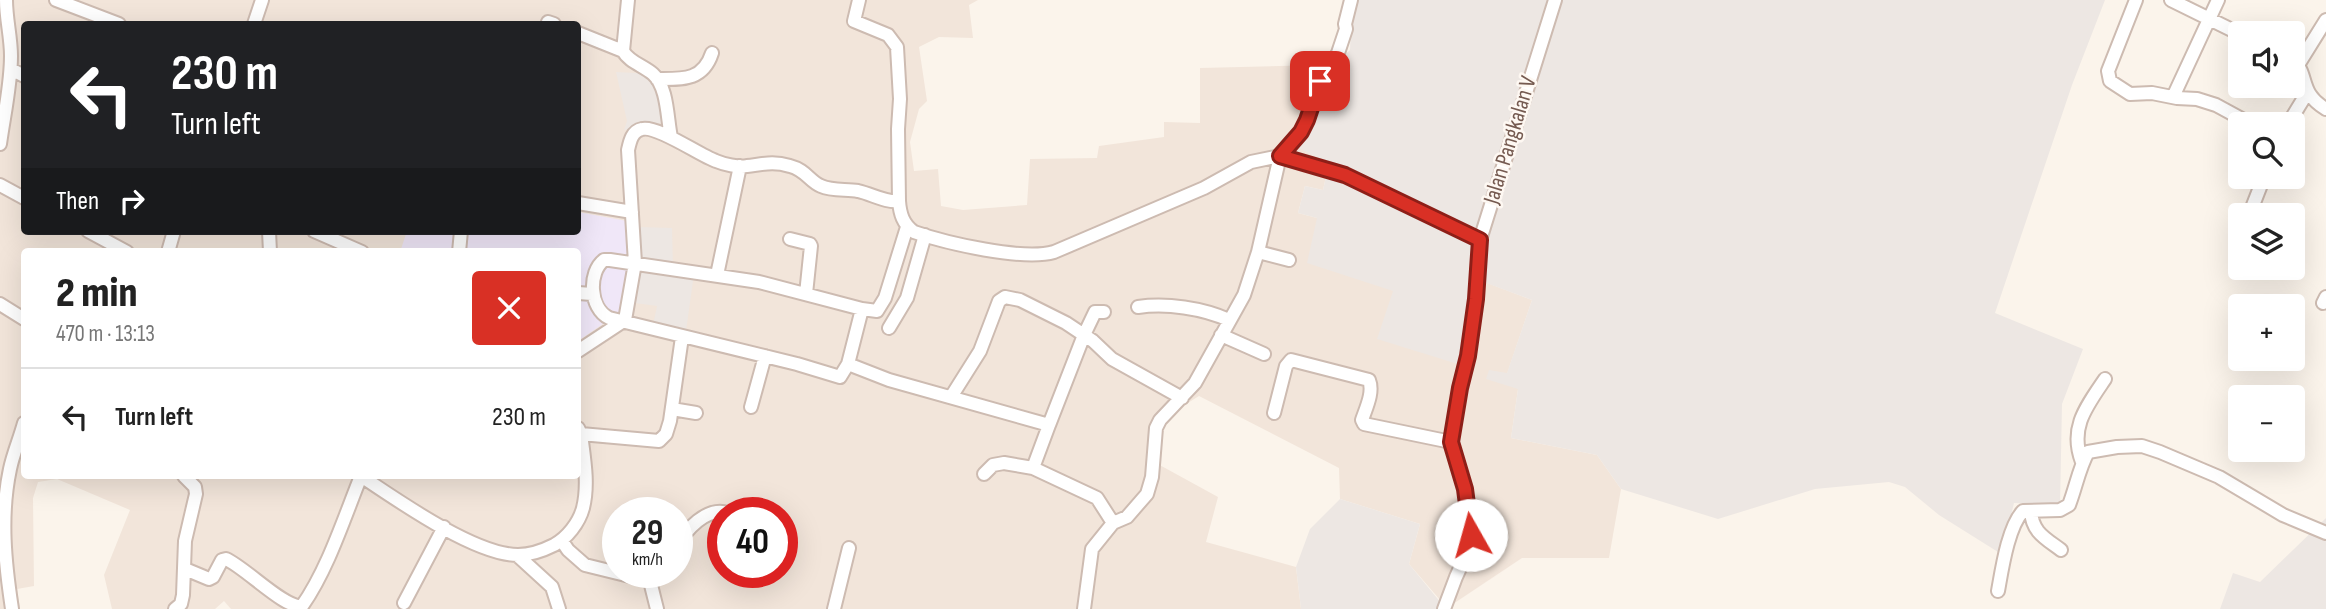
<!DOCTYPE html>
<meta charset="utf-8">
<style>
:root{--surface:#fff;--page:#f6f6f6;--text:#222;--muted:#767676;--line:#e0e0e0}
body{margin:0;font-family:"Sofia Sans Condensed",sans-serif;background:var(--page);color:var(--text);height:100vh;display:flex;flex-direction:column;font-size:26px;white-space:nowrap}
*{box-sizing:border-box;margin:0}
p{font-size:23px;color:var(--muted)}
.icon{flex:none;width:38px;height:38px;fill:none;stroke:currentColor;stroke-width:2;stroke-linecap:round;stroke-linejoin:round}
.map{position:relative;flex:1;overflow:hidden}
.side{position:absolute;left:21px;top:248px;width:560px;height:231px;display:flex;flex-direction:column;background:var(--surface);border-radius:7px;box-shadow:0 7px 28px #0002}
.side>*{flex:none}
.guide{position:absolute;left:21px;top:21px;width:560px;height:214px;border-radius:7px;box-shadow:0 7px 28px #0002;background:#202124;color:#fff;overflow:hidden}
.fabs{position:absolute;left:2228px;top:21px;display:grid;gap:14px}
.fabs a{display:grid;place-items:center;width:77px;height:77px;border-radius:7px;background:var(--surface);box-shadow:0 7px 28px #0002;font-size:35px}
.speed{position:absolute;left:602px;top:497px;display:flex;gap:14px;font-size:35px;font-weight:700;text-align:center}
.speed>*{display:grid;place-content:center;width:91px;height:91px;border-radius:50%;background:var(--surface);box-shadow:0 7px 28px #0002;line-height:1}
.speed small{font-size:18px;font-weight:400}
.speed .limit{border:10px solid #d22;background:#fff;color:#111}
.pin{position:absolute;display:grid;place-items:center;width:60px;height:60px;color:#fff;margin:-30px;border-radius:14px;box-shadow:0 4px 10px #0006}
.me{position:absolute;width:77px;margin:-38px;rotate:353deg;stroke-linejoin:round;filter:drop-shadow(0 0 5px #0008)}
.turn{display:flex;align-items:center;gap:24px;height:147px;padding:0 35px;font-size:32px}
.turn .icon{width:91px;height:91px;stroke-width:2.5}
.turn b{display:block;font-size:49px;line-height:60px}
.then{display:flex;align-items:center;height:66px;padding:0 35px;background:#0003;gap:14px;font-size:26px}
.round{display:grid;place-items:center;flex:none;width:74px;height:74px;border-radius:7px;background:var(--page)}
.head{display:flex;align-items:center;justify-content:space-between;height:119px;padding:0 35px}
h1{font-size:42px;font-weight:800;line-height:52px}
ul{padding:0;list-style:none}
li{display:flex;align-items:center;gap:21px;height:98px;padding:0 35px;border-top:2px solid var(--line)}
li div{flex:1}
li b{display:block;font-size:26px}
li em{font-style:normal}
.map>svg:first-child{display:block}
</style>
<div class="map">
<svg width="2326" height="609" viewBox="0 0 2326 609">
<rect width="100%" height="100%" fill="#fbf4eb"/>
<path fill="#f2e5da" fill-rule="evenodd" d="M0 0H978L969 5 973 38 939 37 919 47 927 101 919 109 910 142 914 171 938 169 941 206 963 210 1027 205 1030 159 1097 158 1099 146 1164 137V122L1200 123V68L1318 65 1324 75 1329 163 1323 190 1305 186 1298 213 1317 218 1532 300 1507 374 1518 389 1511 438 1597 455 1621 489 1609 558H1522L1447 608 1409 564 1420 524 1340 499 1339 468 1199 396 1162 419 1156 463 1218 497 1206 542 1296 567 1301 609H231L224 601 215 609H112L104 575 130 510 57 479 38 482 33 498 34 586 17 589 20 609H0ZM24 24H578V231H24ZM24 252H578V476H24ZM618 513H677V572H618ZM723 513H782V572H723Z"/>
<path fill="#ede7e3" d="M1357 0H2105L2072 85 1995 313 2083 349 2062 404 2060 505 2014 503 2005 540 1998 552 1939 515 1905 487 1889 482 1815 489 1718 519 1621 489 1597 455 1511 438 1518 389 1486 379 1489 370 1507 373 1532 300 1473 278 1461 365 1377 339 1393 291 1307 263 1317 218 1298 213 1305 186 1323 190 1329 164 1291 144 1324 75 1350 50 1351 21Z
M616 72 653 74 666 122 624 130 627 121Z
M638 227 672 228 673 268 694 274 686 331 653 325 657 306 635 303 639 266Z
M1340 499 1420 524 1409 564 1446 609H1301L1296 567 1310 529Z
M2326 518V609H2220L2233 573 2260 582Z"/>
<path fill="#f0e7f8" d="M578 212 627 221 628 270 619 313 578 341V252H400L407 231H578Z"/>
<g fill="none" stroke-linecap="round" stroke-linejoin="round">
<g stroke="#cdbbb1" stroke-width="16">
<path id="minor" d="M56 0 119 24
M628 0 623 51C629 62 644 66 653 74 668 87 667 119 671 137
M859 0 854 21 888 35 897 47 900 99 898 129 899 201
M2136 0 2108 71 2110 81 2130 94 2152 93 2177 98 2197 99 2216 105 2251 124
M2171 0 2240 34
M548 22 554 24
M254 24 262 0
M578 33 623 51
M2292 60C2310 73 2297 92 2326 109
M2298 65 2326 20
M11 69 24 76
M657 79C682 79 703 81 712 53
M2173 97 2218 0
M2288 124 2307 93
M0 144C4 115 11 85 11 56 11 37 6 19 6 0
M0 185 24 198
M578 203 632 212
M2250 213 2264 177
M88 231 127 252
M269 231 270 252
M314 231 362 252
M790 239 810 244 811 246 806 294
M168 252 174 231
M459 252 461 231
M1258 252 1289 260
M717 275 740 166
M578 293 592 294
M2323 303 2326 297
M0 304 24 319
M1138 307C1167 303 1202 308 1229 320
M862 309 759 282 610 260H604C588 272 589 308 609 318L797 364 840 377 848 364 862 309 877 311 885 298 907 227
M889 328 907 298 925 235
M1221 335 1264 354
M578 351 625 320 635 263 628 150C630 141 632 131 642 129 657 125 699 155 716 161 723 164 739 168 747 166 764 164 773 161 790 166 806 170 810 182 821 186 832 191 846 189 858 191 872 194 886 203 899 201 900 214 903 224 914 232 946 243 1023 261 1054 252L1204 188 1251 162 1280 156 1345 175 1480 240
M848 364 889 380 1049 425 1084 335 1095 312H1104
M951 397 980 351 999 301 1005 297 1020 300 1066 323 1093 341 1112 359 1182 398
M751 407 765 356
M672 409 696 413
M1274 413 1286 366 1291 360 1369 380C1374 392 1366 408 1362 420L1364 424 1451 442
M581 434 659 441 666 434 670 421 682 337
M2082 462C2069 428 2086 407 2105 379
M1033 468 1049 425
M984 474 993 465 1004 463 1033 468 1097 498 1113 523
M361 476C397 500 475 555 518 555 531 555 542 551 554 545 567 538 579 523 583 508 589 484 584 458 581 434L578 428
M2031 511C2032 532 2045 538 2061 550
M562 541 568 550 585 565 650 581 657 609
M677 547C685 530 707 506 728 513
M517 555 552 587 559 609
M185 569 209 579 213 577 222 560 226 559C246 568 285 609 302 606 328 569 344 518 361 476
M1998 591C2002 569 2008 527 2023 511L2060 510 2069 505C2076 487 2079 468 2088 452L2117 447 2142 446 2160 452 2219 477 2283 515 2326 533
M404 603 444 527
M12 609C5 563 0 516 10 469 13 454 20 438 24 423
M175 609 181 604 183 595 185 541 196 494 195 487 184 476
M834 609 849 548
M1084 609 1092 549 1113 523 1127 517 1147 494 1152 477 1156 428 1160 420 1195 383 1244 295 1258 252 1280 156 1301 132 1307 120 1320 81 1338 53 1346 29 1345 24 1351 0
M1444 609 1456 577 1469 548 1471 535 1465 489 1451 442 1460 388 1468 356 1476 299 1480 240 1555 0"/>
</g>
<use href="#minor" stroke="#fff" stroke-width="12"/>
</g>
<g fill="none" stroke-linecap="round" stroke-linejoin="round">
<g stroke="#8d1f18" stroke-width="18">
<path id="route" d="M1320 81 1307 120 1301 132 1280 156 1345 175 1480 240 1476 299 1468 356 1460 388 1451 442 1465 489 1471 535"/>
</g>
<use href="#route" stroke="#d93025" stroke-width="12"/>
</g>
<g text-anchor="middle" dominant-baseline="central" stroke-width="5" stroke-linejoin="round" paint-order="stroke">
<g font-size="23" fill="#755a50" stroke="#fef8f2">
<text transform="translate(1510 140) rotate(-73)">Jalan Pangkalan V</text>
</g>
</g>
</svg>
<div class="fabs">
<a><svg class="icon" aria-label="sound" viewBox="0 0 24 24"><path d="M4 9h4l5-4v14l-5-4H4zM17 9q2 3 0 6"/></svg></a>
<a><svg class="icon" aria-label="search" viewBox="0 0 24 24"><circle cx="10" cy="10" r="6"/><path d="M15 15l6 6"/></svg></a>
<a><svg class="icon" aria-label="layers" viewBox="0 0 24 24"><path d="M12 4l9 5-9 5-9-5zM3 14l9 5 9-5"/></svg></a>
<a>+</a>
<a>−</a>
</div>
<div class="speed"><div>29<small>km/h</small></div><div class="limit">40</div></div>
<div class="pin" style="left:1320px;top:81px;background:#d93025"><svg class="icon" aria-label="arrive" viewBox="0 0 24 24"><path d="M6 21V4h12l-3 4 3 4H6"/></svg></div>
<svg class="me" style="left:1471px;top:535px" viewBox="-20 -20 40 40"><circle r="19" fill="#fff"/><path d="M0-13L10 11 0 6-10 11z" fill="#d93025"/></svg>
<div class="guide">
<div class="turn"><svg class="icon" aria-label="left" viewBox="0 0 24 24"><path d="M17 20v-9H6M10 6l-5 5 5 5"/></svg><div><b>230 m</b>Turn left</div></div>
<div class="then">Then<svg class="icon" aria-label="right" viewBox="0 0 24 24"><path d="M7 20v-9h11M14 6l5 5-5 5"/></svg></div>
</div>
<section class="side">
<div class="head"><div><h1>2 min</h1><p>470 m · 13:13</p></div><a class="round" style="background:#d93025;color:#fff"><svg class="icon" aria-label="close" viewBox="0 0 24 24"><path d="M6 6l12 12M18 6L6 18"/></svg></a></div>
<ul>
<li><svg class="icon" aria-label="left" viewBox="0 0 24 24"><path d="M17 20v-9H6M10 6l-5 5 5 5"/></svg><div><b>Turn left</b></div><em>230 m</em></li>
</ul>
</section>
</div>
